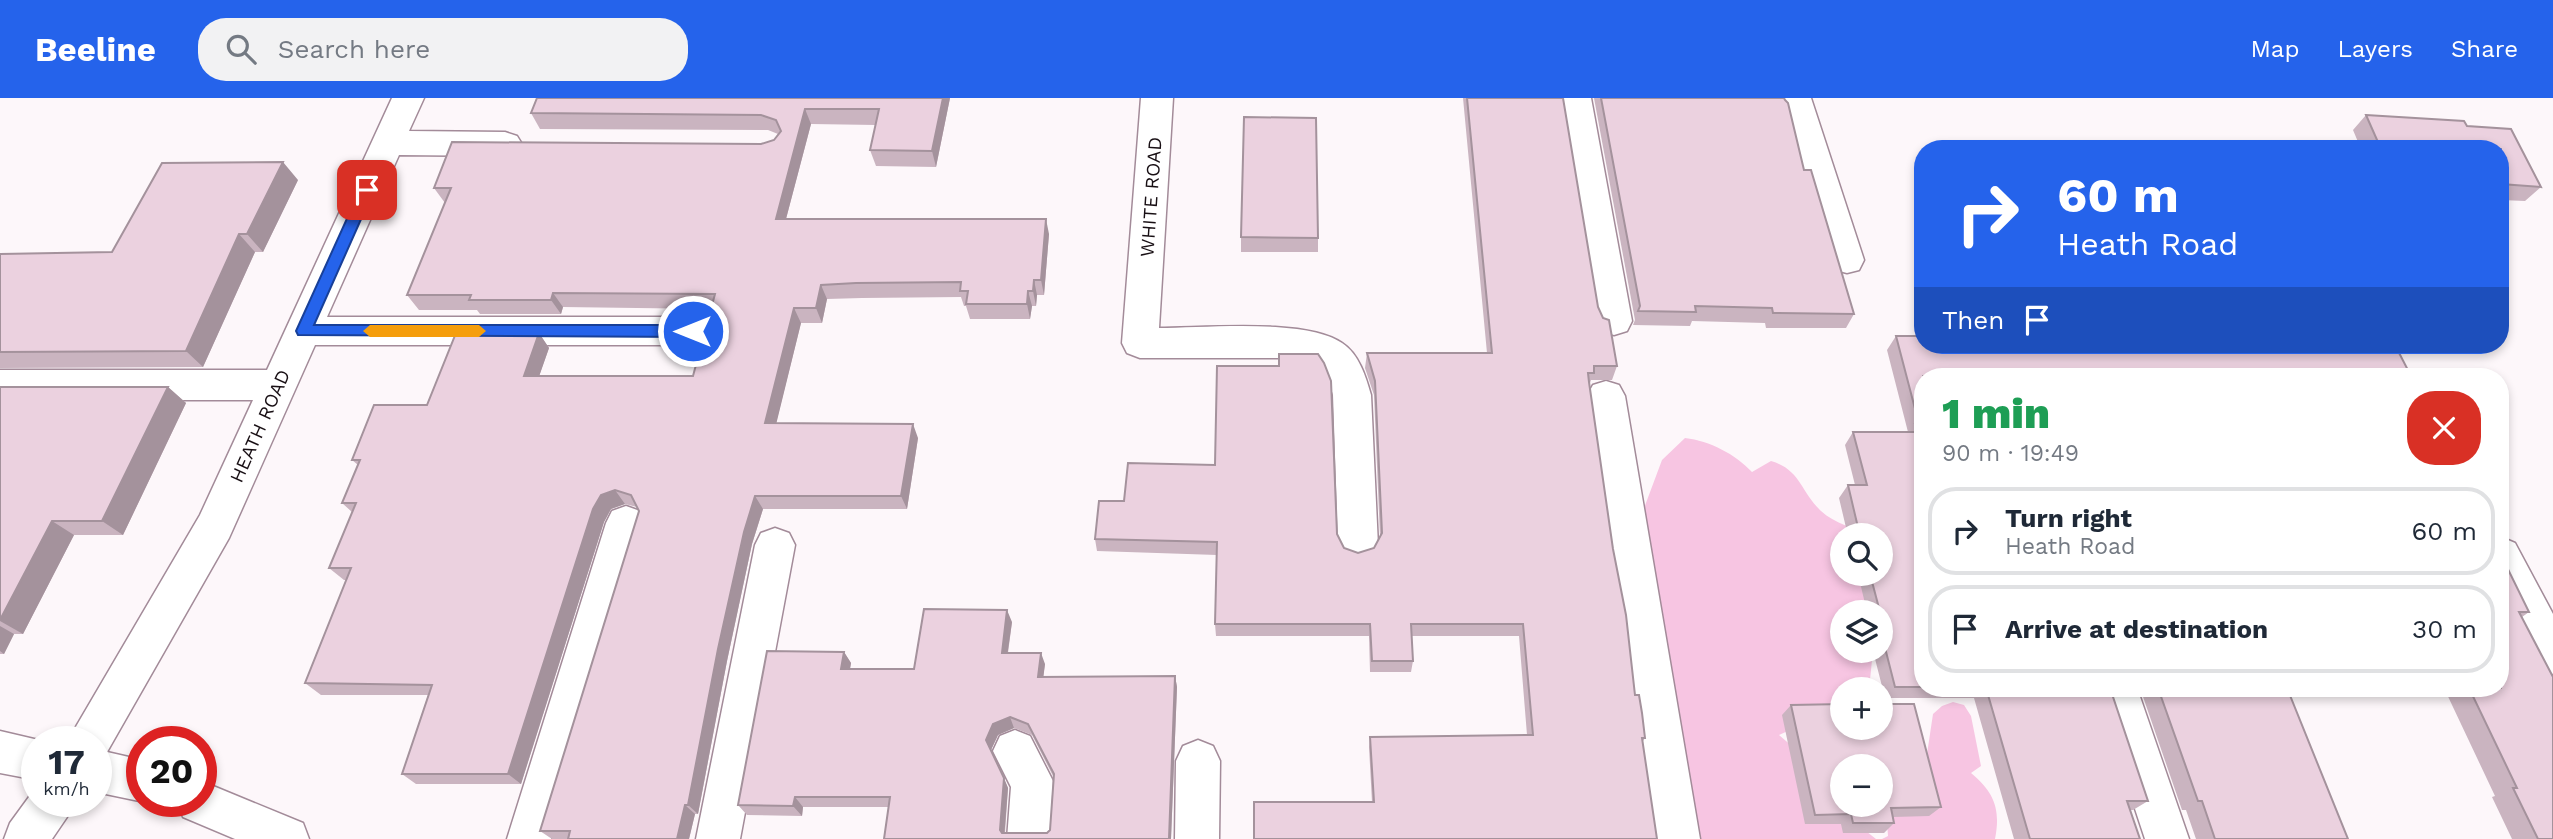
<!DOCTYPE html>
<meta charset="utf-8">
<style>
:root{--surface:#fff;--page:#f2f2f3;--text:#1f2937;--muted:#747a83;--line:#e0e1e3;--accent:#2563eb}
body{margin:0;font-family:"Work Sans",sans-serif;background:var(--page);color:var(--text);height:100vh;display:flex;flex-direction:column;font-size:26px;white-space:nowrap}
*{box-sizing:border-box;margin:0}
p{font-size:23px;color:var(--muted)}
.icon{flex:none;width:38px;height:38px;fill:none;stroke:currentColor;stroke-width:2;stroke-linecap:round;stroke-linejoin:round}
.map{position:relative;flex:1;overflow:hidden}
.side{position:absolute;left:1914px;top:270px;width:595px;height:329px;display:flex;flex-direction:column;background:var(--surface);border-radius:28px;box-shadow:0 4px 10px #0003}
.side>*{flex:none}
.banner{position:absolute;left:1914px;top:42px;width:595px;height:214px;border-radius:28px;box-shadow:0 4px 10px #0003;background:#2563eb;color:#fff;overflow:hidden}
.tools{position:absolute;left:1830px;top:425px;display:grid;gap:14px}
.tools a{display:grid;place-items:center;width:63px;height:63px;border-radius:50%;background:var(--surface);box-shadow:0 4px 10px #0003;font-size:35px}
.speed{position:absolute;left:21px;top:628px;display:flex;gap:14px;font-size:35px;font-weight:700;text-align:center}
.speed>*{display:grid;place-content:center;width:91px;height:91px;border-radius:50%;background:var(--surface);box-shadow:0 4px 10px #0003;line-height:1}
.speed small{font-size:18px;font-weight:400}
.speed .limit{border:10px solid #d22;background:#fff;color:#111}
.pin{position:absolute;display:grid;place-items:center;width:60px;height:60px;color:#fff;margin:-30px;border-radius:14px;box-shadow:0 4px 10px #0006}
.me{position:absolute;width:77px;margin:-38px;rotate:270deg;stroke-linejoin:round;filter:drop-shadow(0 0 5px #0008)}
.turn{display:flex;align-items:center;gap:24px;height:147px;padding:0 28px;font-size:32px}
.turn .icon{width:91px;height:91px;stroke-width:2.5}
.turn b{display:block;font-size:49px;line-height:60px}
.then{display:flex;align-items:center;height:66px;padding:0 28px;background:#0003;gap:14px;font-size:26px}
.round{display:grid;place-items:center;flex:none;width:74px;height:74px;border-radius:28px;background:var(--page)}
.summary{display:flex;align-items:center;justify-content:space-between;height:119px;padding:0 28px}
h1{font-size:42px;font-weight:800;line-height:52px;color:#1e9e55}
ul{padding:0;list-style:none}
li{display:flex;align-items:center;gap:21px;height:88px;margin:0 14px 10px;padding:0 14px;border:4px solid var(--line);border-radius:28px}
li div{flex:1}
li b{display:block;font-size:26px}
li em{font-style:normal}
header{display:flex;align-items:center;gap:42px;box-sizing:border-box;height:98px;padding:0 35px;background:var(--accent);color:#fff}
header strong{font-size:33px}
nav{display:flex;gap:38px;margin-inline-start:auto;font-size:24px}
.search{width:490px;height:63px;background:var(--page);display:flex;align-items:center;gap:18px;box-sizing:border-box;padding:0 24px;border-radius:28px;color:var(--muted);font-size:26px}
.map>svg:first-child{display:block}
</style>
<header>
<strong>Beeline</strong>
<div class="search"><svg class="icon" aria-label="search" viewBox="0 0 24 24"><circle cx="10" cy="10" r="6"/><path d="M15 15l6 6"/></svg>Search here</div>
<nav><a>Map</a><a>Layers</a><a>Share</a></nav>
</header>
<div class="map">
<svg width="2553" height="741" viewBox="0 0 2553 741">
<rect width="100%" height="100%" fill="#fdf7fa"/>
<path fill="#f7c5e2" d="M1685 340C1710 343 1735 356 1752 374L1771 363C1801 372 1800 393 1821 413 1835 426 1853 429 1870 437L1843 438V476H1881V514H1843V553H1873L1869 591 1843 592V608L1779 637 1793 649 1862 730 1876 741H1701L1680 698 1640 421 1662 362Z
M1953 604 1964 607 1971 618 1981 668 1971 675C1994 694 2001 711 1995 741H1882L1888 738 1887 725 1927 656 1933 616 1942 608Z"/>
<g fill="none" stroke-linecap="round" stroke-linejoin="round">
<g stroke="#a38b99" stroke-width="3">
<path id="minor" d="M392 0H424L409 33 505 34 517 38 522 46 517 54 505 58 399 57 327 219H693L706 223 711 233 706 243 693 247H315L229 440 107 654 142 662 144 704 96 694V644H67L200 417 253 302H0V272H267Z
M1141 0H1173L1159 230C1204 230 1307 220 1342 245 1359 256 1366 279 1371 297L1378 448 1372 460 1358 465 1344 460 1338 448 1333 297C1328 277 1321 264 1300 260H1140L1127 255 1122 245Z
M1559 0H1591L1632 223 1627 233 1614 237 1601 233 1596 223Z
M1779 0H1811L1864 162 1859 172 1847 175 1835 172 1830 162Z
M1606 283 1619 287 1625 298 1700 741H1656L1587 298 1593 287Z
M626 408 640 413 646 425 551 741H507L606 425 612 413Z
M775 430 789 435 795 447 740 741H696L755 447 761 435Z
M2501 439 2515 445 2553 516V576L2538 571 2501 497Z
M2095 590H2137L2189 741H2145Z
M1015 632 1030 638 1055 687 1051 741H1007L1011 689 993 653 1000 638Z
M0 633 47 644H37V682L0 675Z
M1198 642 1213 648 1220 663 1219 741H1175L1176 663 1183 648Z
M201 683 303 725 309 741H235L183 719 177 704H201Z
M37 688V704H73L67 719 52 741H4L10 725Z"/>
</g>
<use href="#minor" fill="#fff" fill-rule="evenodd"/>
</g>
<path fill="#cab4c0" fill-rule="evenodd" d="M950 0 936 69 876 68 870 52 876 27 811 26 786 121 1049 136 1044 197H1037L1036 208H1032L1030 221H970L966 208H964L961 199 862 200 827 201 822 225H801L776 325 918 340 907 411H763L752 446 727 563 698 716H695L689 741H552L540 733 639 413 637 409 625 406 611 411 604 424 521 686H416L402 676 428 597H321L305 585 346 482H344L329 470 352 414 342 405 358 367 352 362 427 307 539 235 549 250 539 278H693L711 211 563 209 561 216H480L477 212H419L407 197 445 105 434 90 761 46 774 42 778 36 768 32 540 31 531 15Z
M1463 0H1563L1598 209 1617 268 1612 282H1591L1589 288 1613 451 1635 597 1645 640 1643 643 1372 704 1369 649 1370 639 1527 637 1519 538H1412L1413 563 1411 574H1370L1369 538H1216L1215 526 1217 457 1097 453 1095 441 1337 436 1344 450 1358 455 1374 450 1380 439 1374 297 1365 270 1367 255H1487Z
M1594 0H1784L1804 72 1854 216 1846 230H1766L1765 225 1692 223 1690 228 1633 227 1635 222Z
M2366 17 2464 23 2467 28 2511 31 2541 89 2525 103 2501 102V51H2361L2353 32Z
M298 82 263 154H255L203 269 0 270V156L112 154Z
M1241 139 1318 140V154H1241Z
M1896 238 2155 253 2292 254 2299 247H2395L2411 278H1923V590H2110L2148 703 2133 712H2130L2140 741H2014L1974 600H1885L1873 553H1881V514H1867L1858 476H1881V438H1848L1839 400 1848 387H1855L1845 347 1853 334H1908L1887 252Z
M0 289H168L186 305 123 437H74L23 536H14L4 556H0Z
M2501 457 2529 514 2522 519 2553 741H2512L2492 699 2495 698 2444 590H2501Z
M1012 524 1008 555 1045 566 1043 579 1175 578 1177 589 1171 741H884L889 709H803L802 718 747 717 738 707 844 554 851 565 850 571H914ZM1014 630 1032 637 1053 678 1050 732 1047 735H1005L1008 690 991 652 998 637Z
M2140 590H2287L2348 741H2196L2186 712H2182Z
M1791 607 1941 709 1929 718 1893 719 1894 725 1884 735H1843L1841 726H1805L1782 617Z"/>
<path fill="#a4929c" d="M943 0H950L936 69 932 53Z
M805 11 811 26 782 136 776 121Z
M283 64 298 82 263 154 247 136Z
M1046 121 1049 136 1044 197 1041 182Z
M239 136 255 154 203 269 186 253Z
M1034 182 1037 197 1036 208 1033 193Z
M821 187 827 201 822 225 816 210Z
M1028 193 1032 208 1030 221 1027 206Z
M553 195 563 209 561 216 551 202Z
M794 210 801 225 773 339 765 325Z
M539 235 549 250 534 293 524 278Z
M168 289 186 305 123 437 102 423Z
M913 326 918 340 907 411 901 398Z
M615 392 625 406 611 411 604 424 521 686 508 676 593 411 601 397Z
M755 398 763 411 752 446 727 563 698 716 688 707 718 551 744 434Z
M52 423 74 437 23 536 0 523V522Z
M1007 512 1012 524 1006 566 1002 555Z
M0 528 14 536 4 556 0 553Z
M844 554 851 565 848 582 841 571Z
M1041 555 1045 566 1042 590 1038 579Z
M1175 578 1177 589 1171 741H1169Z
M1010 619 1014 630 998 637 991 652 986 642 993 626Z
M1004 680 1008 690 1004 741 1000 732Z
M795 699 803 709 802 718 793 708Z
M685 707 695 716 689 741H677Z"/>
<path fill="#ebd1df" stroke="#a4929c" stroke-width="2" fill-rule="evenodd" d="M537 0H943L932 53 870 52 879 11H805L776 121H1046L1041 182H1034L1033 193H1028L1027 206H966L968 193H960L961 184 856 185 821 187 816 210H794L765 325 913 326 901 398H755L744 434 718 551 688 707H685L677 741H568L570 733H540L639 413 631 397 615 392 601 397 593 411 508 676H402L432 587 305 585 351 470H329L356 405H342L360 362H352L374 307H427L456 235H539L524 278H693L715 196 553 195 551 202H469L471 197H407L451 90H434L452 44 761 46 774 42 781 33 776 22 761 17 531 15Z
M1467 0H1563L1598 209 1603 220 1609 222 1617 268H1594V275H1588L1589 284 1613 451 1626 517 1635 597H1639L1642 615 1645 640H1642L1657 741H1254V704H1374L1370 639 1533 637 1523 526H1411L1413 563H1372L1370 526H1215L1217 444 1095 441 1099 403H1124L1128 365 1215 367 1217 268H1279V256H1318L1324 265 1331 283 1337 436 1344 450 1358 455 1374 450 1382 435 1375 283 1367 255H1492Z
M1601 0H1784L1785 2 1788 5 1804 72H1811L1854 216 1773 215 1772 210 1695 208 1696 214 1638 213 1640 208Z
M2366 17 2464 23 2467 28 2511 31 2541 89 2501 86V51H2381Z
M1244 19 1316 20 1318 140 1241 139Z
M283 64 247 136H239L186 253 0 254V156L112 154 162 65Z
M2501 158 2505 171H2501Z
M1896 238H1923V247H2153L2155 253 2308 255 2304 247H2395L2411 278H1923V589H1895L1881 534V514H1880L1870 476H1881V438H1860L1848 387H1867L1853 334H1917L1915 326H1919Z
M0 289H168L102 423H52L0 522Z
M2501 457 2529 514H2519L2553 579V741H2538L2513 690H2517L2469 590H2501Z
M924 511 1007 512 1002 555H1041L1038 579 1175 578 1169 741H884L890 699H795L793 708 738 707 767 553 844 554 841 571H914ZM1010 619 1028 626 1054 676 1050 732 1047 735H1002L1000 732 1004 680 986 642 993 626Z
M1986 590H2110L2148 703H2127L2140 741H2030Z
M2158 590H2287L2348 741H2215L2202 703H2198Z
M1843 606V630H1881V606H1914L1941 709 1891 710 1894 725H1853L1851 716 1815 717 1791 607ZM1843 668H1881V707H1843Z"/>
<path fill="#2563eb" stroke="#184099" stroke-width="2" d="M367 87 374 92 314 227H693L701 233 693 239 298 237 296 233 360 92Z"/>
<path fill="#f59e0b" d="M370 227H479L486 233 479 239H370L363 233Z"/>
<g text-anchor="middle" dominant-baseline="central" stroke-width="7" stroke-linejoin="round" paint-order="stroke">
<g font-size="19" fill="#180f14" stroke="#fff">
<text transform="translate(1151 99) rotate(-86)">WHITE ROAD</text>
<text transform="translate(260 328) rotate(-66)">HEATH ROAD</text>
</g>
</g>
</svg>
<div class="tools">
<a><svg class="icon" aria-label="search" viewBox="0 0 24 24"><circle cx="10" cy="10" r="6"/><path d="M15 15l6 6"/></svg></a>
<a><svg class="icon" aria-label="layers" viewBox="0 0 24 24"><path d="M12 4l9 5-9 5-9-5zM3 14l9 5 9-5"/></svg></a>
<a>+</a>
<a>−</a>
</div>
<div class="speed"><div>17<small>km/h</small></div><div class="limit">20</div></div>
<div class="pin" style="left:367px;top:92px;background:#d93025"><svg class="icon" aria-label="arrive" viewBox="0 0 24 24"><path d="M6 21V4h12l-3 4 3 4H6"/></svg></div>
<svg class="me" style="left:693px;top:233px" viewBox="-20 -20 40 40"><circle r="17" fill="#2563eb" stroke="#fff" stroke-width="3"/><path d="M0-11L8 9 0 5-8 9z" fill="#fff"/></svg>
<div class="banner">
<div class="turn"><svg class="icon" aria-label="right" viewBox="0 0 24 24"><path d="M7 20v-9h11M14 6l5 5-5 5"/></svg><div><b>60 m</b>Heath Road</div></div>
<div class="then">Then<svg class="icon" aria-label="arrive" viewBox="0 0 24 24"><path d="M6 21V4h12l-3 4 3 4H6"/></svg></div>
</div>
<section class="side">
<div class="summary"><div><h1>1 min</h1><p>90 m · 19:49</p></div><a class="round" style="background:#d93025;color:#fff"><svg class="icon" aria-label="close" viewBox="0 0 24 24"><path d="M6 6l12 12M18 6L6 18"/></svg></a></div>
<ul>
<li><svg class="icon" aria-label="right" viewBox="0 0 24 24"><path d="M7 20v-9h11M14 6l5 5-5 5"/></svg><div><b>Turn right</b><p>Heath Road</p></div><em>60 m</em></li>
<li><svg class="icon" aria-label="arrive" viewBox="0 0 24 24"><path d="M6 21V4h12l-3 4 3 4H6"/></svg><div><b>Arrive at destination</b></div><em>30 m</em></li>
</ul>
</section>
</div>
